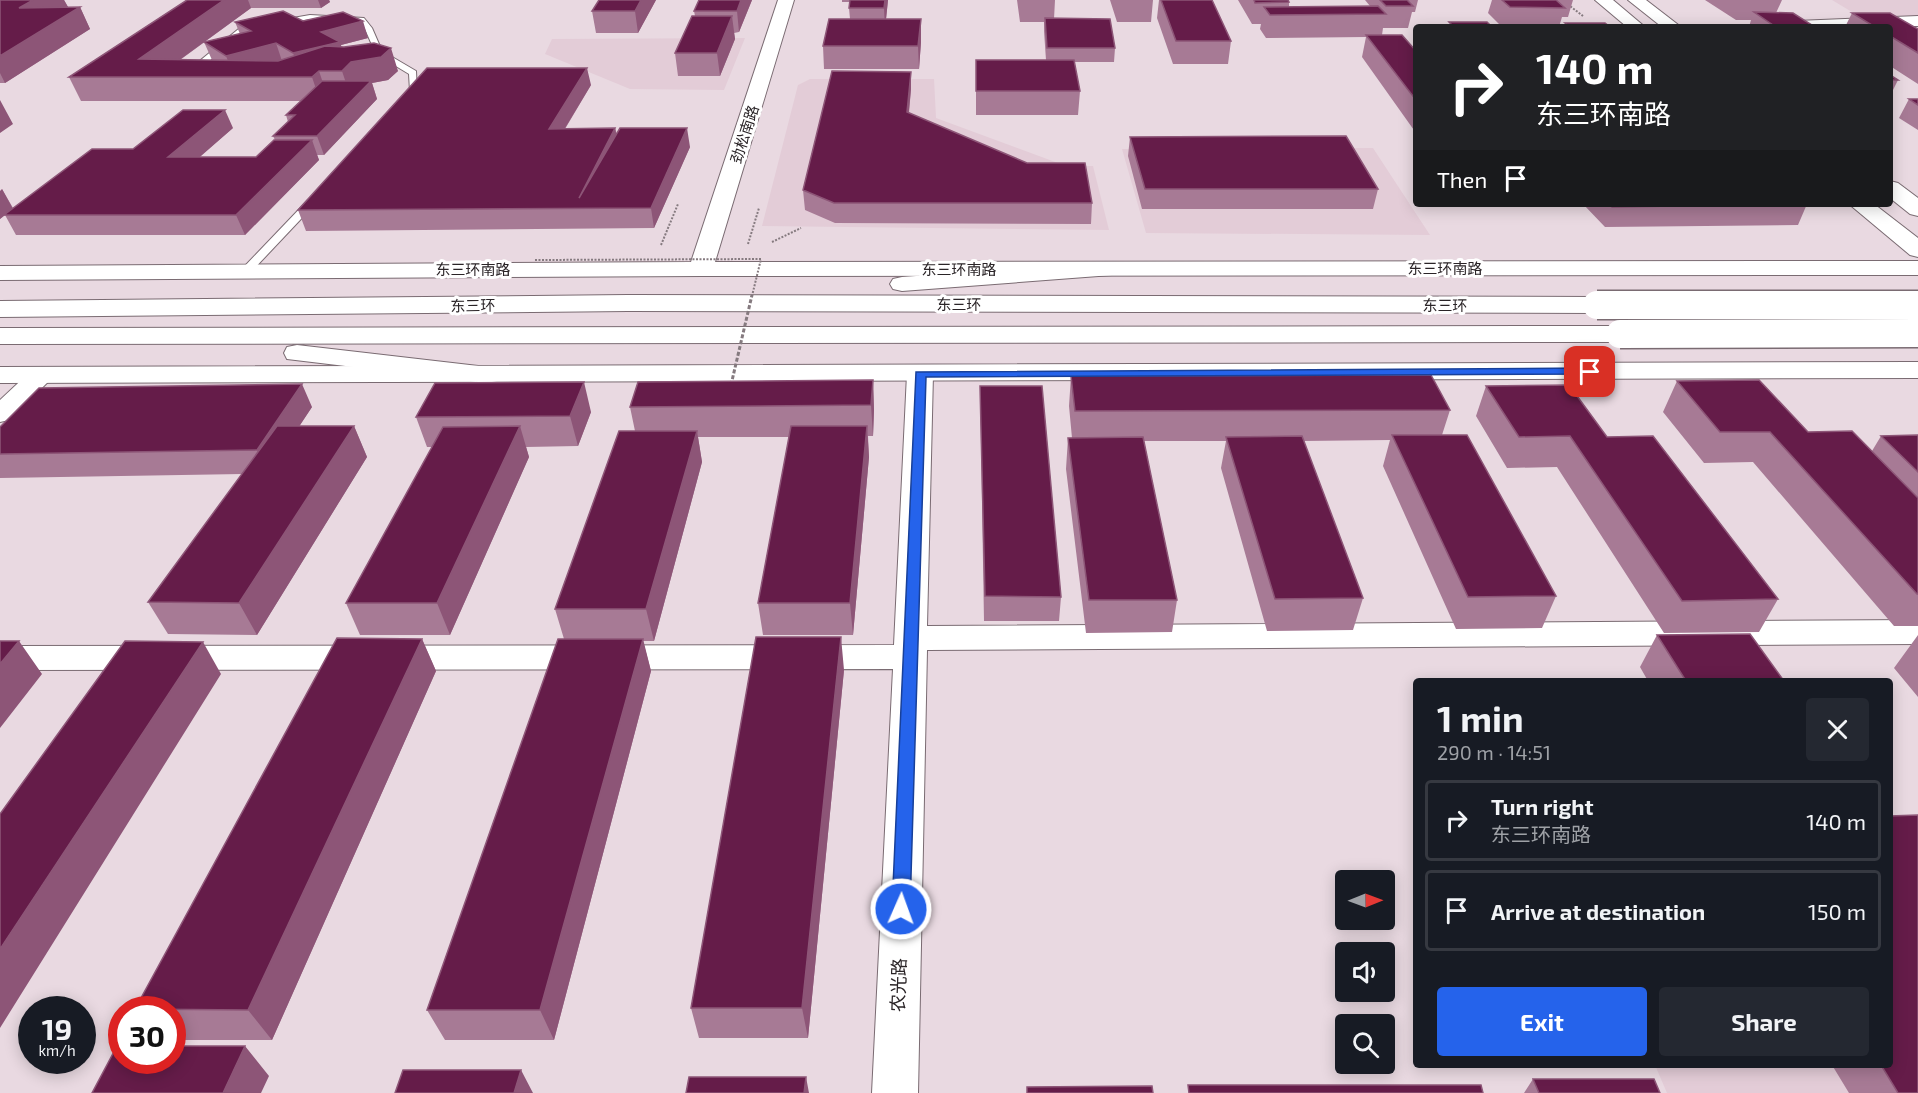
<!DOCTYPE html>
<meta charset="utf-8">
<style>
:root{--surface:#171b24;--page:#242831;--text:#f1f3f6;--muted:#9ea1a6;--line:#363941;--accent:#2563eb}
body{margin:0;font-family:"Exo 2","Noto Sans SC",sans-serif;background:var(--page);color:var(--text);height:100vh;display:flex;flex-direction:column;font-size:22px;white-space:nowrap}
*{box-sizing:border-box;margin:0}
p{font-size:20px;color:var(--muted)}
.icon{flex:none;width:33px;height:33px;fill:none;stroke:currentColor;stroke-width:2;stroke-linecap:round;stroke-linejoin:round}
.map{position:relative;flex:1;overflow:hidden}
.details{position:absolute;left:1413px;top:678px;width:480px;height:390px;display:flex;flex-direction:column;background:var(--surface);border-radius:6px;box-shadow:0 3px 15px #0003}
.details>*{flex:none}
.top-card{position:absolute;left:1413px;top:24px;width:480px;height:183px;border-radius:6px;box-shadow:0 3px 15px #0003;background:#202124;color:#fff;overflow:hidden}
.needle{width:39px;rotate:89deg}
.tools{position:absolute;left:1335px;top:870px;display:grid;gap:12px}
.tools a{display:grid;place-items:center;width:60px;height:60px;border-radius:6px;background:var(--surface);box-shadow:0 3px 15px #0003;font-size:30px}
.speed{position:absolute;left:18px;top:996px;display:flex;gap:12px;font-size:30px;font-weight:700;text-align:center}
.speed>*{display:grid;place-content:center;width:78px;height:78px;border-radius:50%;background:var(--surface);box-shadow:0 3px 15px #0003;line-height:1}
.speed small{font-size:15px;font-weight:400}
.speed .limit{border:9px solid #d22;background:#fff;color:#111}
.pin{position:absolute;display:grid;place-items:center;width:51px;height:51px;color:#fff;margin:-26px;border-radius:12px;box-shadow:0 3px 9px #0006}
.me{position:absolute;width:66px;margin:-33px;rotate:2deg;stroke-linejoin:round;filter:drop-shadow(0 0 4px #0008)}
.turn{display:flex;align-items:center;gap:21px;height:126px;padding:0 24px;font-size:27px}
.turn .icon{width:78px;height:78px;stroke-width:2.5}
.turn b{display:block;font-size:42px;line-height:51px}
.then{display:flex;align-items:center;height:57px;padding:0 24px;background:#0003;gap:12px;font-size:22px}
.round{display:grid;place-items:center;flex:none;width:63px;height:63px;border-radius:6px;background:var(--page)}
.headline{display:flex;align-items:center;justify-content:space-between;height:102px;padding:0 24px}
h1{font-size:36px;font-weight:700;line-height:45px}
.cta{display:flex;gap:12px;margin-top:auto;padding:12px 24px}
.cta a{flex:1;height:69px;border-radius:6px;background:var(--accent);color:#fff;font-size:24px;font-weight:700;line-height:69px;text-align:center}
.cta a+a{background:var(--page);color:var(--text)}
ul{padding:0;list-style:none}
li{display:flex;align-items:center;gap:18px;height:81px;margin:0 12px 9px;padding:0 12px;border:3px solid var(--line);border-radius:6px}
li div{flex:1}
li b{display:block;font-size:22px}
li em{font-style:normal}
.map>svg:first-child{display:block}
</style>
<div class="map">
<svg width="1918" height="1093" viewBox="0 0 1918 1093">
<rect width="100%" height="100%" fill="#e9d9e1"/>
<path fill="#e3ccd7" d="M1832 0H1918V16L1862 18Z
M745 38 724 90 630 89 545 54 552 39Z
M810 79H934L936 118 1066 166H1093L1109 230 762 226 798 85Z
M1373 148 1430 235 1146 233 1122 149Z
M1655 1065H1890L1918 1093H1667Z"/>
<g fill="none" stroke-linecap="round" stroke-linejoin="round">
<g stroke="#7a6b72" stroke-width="2">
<path id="service" d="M310 15 364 18 372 28 382 51 416 71 417 93 411 100H405L404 98 410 91 409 74 376 54 365 29 359 22 310 19 246 31 192 75 185 73 241 27Z
M308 200 317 202 250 273H242V269Z"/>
</g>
<g stroke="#7a6b72" stroke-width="2">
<path id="minor" d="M1918 16V26L1764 27 1772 22Z
M920 366 929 369 933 374 927 626 1918 620V644L927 650 918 1093H872L893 669 0 670V646L894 645 907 374 911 369Z
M41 367 50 370 54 375 50 380 9 420 0 422V400L32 370Z"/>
</g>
<g stroke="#7a6b72" stroke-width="2">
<path id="tertiary" d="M778 0H794L715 262 1918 261V275L701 276 0 280V266L691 262Z
M1918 362V378L0 383V367Z"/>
</g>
<g stroke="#7a6b72" stroke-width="2">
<path id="secondary" d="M1595 0H1613L1645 27H1627Z
M1628 0H1646L1681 27H1662Z
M1890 181 1898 183 1918 198V216L1910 214 1890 198Z
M1849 204H1874L1918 238V257L1910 255Z"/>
</g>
<g stroke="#7a6b72" stroke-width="2">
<path id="trunk" d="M1116 262 1125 264 1128 269 1125 274 902 291 893 289 890 284 893 279 902 277Z
M628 295 1597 297 1606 300 1610 305 1606 310 1597 313 628 311 0 317V301Z
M1620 326 1629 328 1633 334 1629 340 1620 342 0 344V328Z
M297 345 487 367 497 369 501 375 497 381 487 383 287 359 284 353 287 347Z"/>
</g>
<path stroke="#857a7f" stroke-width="2" stroke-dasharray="2 1.5" stroke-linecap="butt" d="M1562 0 1583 16
M772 242 801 228
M748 244 759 208
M661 245 678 204"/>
<use href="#service" fill="#fff" fill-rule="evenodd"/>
<use href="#minor" fill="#fff" fill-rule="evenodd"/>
<use href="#tertiary" fill="#fff" fill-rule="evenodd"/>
<use href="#secondary" fill="#fff" fill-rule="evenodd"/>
<use href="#trunk" fill="#fff" fill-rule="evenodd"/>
<g stroke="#7a6b72" stroke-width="31" stroke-linecap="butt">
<path id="trunk-bridge" d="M1597 305H1918
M1620 334 1918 333"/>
</g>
<path stroke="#857a7f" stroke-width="2" stroke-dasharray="2 1.5" stroke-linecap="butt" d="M535 260 761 259 752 296"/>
<path stroke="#857a7f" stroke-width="3" stroke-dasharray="4 2" stroke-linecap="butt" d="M731 385 752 295"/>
<use href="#trunk-bridge" stroke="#fff" stroke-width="28"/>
</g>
<path fill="#a77a95" d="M0 0H64L68 7H67H80L90 29 5 83H0Z
M187 0H329L330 2 321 8H251L180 60H212L204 42 240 34 235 22 303 21 368 38 341 45V47L398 71 388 80 372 83 377 99 324 155H317L319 160 245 235H16L5 215 0 219 2 189 13 208 133 149 233 128 199 157H256L275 140 273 136 288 122 286 115 301 101H81L69 77Z
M656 0 638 33H596L592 11Z
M699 0H752L739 32 734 33 735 39 720 76H678L675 53 695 16 694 11Z
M842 0H888L886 19H921V42L919 69H824L823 46 850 19 849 8 850 2H842Z
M1017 0H1055L1054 19 1115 48 1114 62H1074L1080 91 1078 115H976V60H1046L1044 31V22H1020Z
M1110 0H1153L1151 22H1117Z
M1159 0H1212L1231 41 1228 64H1173L1157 18Z
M1238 0H1288L1289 2V7L1370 6 1365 0H1418L1415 12H1412L1408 28H1383L1382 35 1416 51V133L1362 57 1366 37 1266 38 1260 29 1261 24H1252Z
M1492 0H1573L1568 17H1562L1559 27H1502L1488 13Z
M1705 0H1782L1776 13 1815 27H1749L1751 20H1736Z
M1852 13 1918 29V84L1890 66V27H1845Z
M911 72V89L909 113 1092 203 1091 224 835 223 805 210 803 190Z
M1890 75 1898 80 1890 96Z
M591 85 565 129 615 128 617 134 690 147 654 228 306 231 298 210Z
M1909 99H1918V130L1899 118Z
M1130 137 1378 189 1373 209H1142L1128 156Z
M1583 204H1807L1798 225 1605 227Z
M1071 376 1450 410 1442 435 1556 596 1542 628 1456 629 1383 466 1390 440 1303 441 1363 598 1353 630 1267 631 1221 468 1226 441H1144L1177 600 1172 632 1086 633 1066 469 1068 438H1072L1069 406Z
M873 380 874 410 873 436H868L869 457 853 635H763L758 603 789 437H698L702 462 654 641H643L651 671 554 1040H445L427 1010 564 639 555 609 635 431 630 407Z
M1677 381 1808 432 1872 451 1881 436 1918 435V626H1894L1753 462 1704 463 1663 412Z
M980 386 1061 597 1059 621H984Z
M1486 386 1607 437 1778 599 1759 632 1664 633 1557 467 1507 468 1476 416Z
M312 407 299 426H354L367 457 257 635 168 634 148 602 242 474 0 478V427Z
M591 412 578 446 526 447 529 457 450 635H360L346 603 432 447H427L416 417Z
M1657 635 1784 681H1648L1640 667Z
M1918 635V697L1894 668Z
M422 639 436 671 272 1040H172V1010Z
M844 670 808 1038H699L691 1008Z
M1832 1065H1890L1918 1093H1849Z
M1533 1079 1660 1093H1524Z"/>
<path fill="#8d5577" d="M33 0H64L68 7 30 30 19 8Z
M224 0H248L251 8 156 77 139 59Z
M318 0H329L330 2 321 8Z
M641 0H656L638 33 635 11Z
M741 0H752L739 32 737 11Z
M885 0H888L885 29 884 8Z
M80 7 90 29 5 83 0 73V56Z
M732 16 735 39 720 76 717 53Z
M921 19V42L919 69 918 46Z
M363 21 368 38 341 45 345 59 300 71 293 53 321 32Z
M276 43 282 61 233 73 226 56Z
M391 48 398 71 388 80 372 83 377 99 324 155 317 136 350 95 342 71 351 62Z
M587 68 591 85 553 148 549 129Z
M319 71 327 95 320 101 312 77Z
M911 72V89L907 130V112Z
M0 100 13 124 0 133Z
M225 110 233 128 177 177 168 157Z
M615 128 619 147 579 198Z
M687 128 690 147 654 228 651 208Z
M312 140 319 160 245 235 236 215Z
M2 189 13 209 4 215H5L0 219V191Z
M873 380 874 410 873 436 871 405Z
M584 382 591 412 578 446 570 416Z
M302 384 312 407 268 474 257 450Z
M354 426 367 457 257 635 239 603Z
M520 426 529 457 450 635 437 603Z
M867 426 869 457 853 635 850 603Z
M697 431 702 462 654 641 646 609Z
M841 637 844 670 808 1038 802 1008Z
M422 639 436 671 272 1040 248 1010Z
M643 639 651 671 554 1040 540 1010Z
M19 641 42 674 0 728V664Z
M203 642 221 674 0 1028V949Z
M245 1046 269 1076 261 1093H223Z
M521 1070 533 1093H514Z
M806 1077 809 1093H804Z"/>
<path fill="#651c49" stroke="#8d5577" stroke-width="1.5" d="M0 0H33L19 8 80 7 0 56Z
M187 0H224L139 59 278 61 325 46 344 47 374 43 391 48 381 57 351 62 342 71H319L312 77H69Z
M599 0H641L635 11H592Z
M699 0H741L737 11H694Z
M850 0H885L884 8H849Z
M1161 0H1212L1231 41H1176Z
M1254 0H1288L1289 2 1255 3Z
M1380 0H1407L1413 6H1386Z
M1502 0H1556L1565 8 1510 7Z
M1378 6 1386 14 1270 15 1264 7Z
M283 11 303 21 343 12 363 21 321 32 340 42 293 53 276 43 226 56 204 42 251 31 235 22Z
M1754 12 1793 13 1815 27H1776Z
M1852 13H1890L1918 29V53L1890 36V27H1875Z
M692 16H732L717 53H675Z
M1045 18 1110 19 1115 48H1047Z
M829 19H921L918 46H823Z
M1449 22H1487L1492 27H1454Z
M1565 23H1605L1610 27H1570Z
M1366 35H1402L1416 51V100Z
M976 60H1074L1080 91H976Z
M427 68H587L549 129 615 128 579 198 620 128H687L651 208 298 210Z
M832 71 911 72 907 112 1027 163H1085L1092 203H834L803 190Z
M1890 75 1898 80H1890Z
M322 81H371L317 136H273L295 115H286Z
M1909 99H1918V105Z
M183 110H225L168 157H256L274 140H312L236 215H4L92 149H133Z
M1346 136 1378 189H1145L1130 137Z
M1610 204H1807L1612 207Z
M1431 375 1450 410 1075 411 1071 376Z
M873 380 871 405 630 407 638 382Z
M1759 380 1808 432 1852 431 1918 498V594H1917L1770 432H1720L1677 381Z
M584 382 570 416 416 417 435 383Z
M302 384 257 450 0 454V427L39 388Z
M1569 385 1607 437 1653 436 1778 599 1682 601 1570 436 1519 437 1486 386Z
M980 386H1042L1061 597 985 596Z
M277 426H354L239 603 148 602Z
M520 426 437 603H346L443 427Z
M791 426H867L850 603H758Z
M619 431H697L646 609H555Z
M1392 435H1467L1556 596 1468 597Z
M1918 435V472L1881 436Z
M1302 436 1363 598 1275 599 1226 437Z
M1143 437 1177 600H1089L1068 438Z
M1750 634 1784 681H1686L1657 635Z
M756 637H841L802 1008H691Z
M337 638 422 639 248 1010 135 1009Z
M558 639H643L540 1010H427Z
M0 641H19L0 664Z
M125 641 203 642 0 949V814Z
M1918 815V1093H1898L1881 1065H1890V816Z
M117 1046H122V1060H172V1046H245L223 1093H92Z
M403 1070H521L514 1093H395Z
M689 1077H806L804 1093H686Z
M1533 1079H1654L1660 1093H1539Z
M1188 1085H1481L1483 1093H1189Z
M1152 1086 1153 1093H1027V1087Z"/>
<path fill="#2563eb" stroke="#184099" stroke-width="1.5" d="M1590 368 1594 369V374L926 377 910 909 908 915 901 917 895 915 892 909 916 372Z"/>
<g text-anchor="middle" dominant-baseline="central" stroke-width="6" stroke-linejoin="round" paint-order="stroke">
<g font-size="15" fill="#2a2427" stroke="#fff">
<text transform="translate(744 134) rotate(-72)">劲松南路</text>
<text x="1445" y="268">东三环南路</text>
<text x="473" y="269">东三环南路</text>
<text x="959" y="269">东三环南路</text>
<text x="959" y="304">东三环</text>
<text transform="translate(473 305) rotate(-1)">东三环</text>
<text x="1445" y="305">东三环</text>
</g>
<g font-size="18" fill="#2a2427" stroke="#fff">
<text transform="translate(898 985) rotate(-88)">农光路</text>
</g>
</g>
</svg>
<div class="tools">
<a><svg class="needle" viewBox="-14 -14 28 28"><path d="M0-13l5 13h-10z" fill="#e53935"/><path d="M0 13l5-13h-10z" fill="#9ea1a6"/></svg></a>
<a><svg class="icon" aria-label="sound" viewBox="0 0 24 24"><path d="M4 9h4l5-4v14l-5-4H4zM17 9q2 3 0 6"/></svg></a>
<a><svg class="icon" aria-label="search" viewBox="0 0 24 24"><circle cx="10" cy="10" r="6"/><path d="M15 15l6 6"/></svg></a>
</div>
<div class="speed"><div>19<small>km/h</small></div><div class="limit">30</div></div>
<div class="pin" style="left:1590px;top:372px;background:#d93025"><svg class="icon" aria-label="arrive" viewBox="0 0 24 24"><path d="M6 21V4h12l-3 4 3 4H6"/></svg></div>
<svg class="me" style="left:901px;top:909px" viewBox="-20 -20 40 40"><circle r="17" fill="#2563eb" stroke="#fff" stroke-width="3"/><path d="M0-11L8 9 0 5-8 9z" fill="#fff"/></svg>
<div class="top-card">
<div class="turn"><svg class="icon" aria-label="right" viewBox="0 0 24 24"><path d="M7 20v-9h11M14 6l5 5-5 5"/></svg><div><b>140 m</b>东三环南路</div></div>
<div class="then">Then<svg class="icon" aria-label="arrive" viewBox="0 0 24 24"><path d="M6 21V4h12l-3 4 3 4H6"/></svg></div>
</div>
<section class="details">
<div class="headline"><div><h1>1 min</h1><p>290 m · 14:51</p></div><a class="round"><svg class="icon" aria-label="close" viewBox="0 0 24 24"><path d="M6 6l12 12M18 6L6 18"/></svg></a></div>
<ul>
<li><svg class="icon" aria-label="right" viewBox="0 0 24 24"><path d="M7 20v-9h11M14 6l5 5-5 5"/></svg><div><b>Turn right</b><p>东三环南路</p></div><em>140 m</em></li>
<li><svg class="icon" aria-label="arrive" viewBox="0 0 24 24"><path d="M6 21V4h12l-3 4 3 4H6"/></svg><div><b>Arrive at destination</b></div><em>150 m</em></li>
</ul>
<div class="cta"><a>Exit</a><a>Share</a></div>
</section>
</div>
